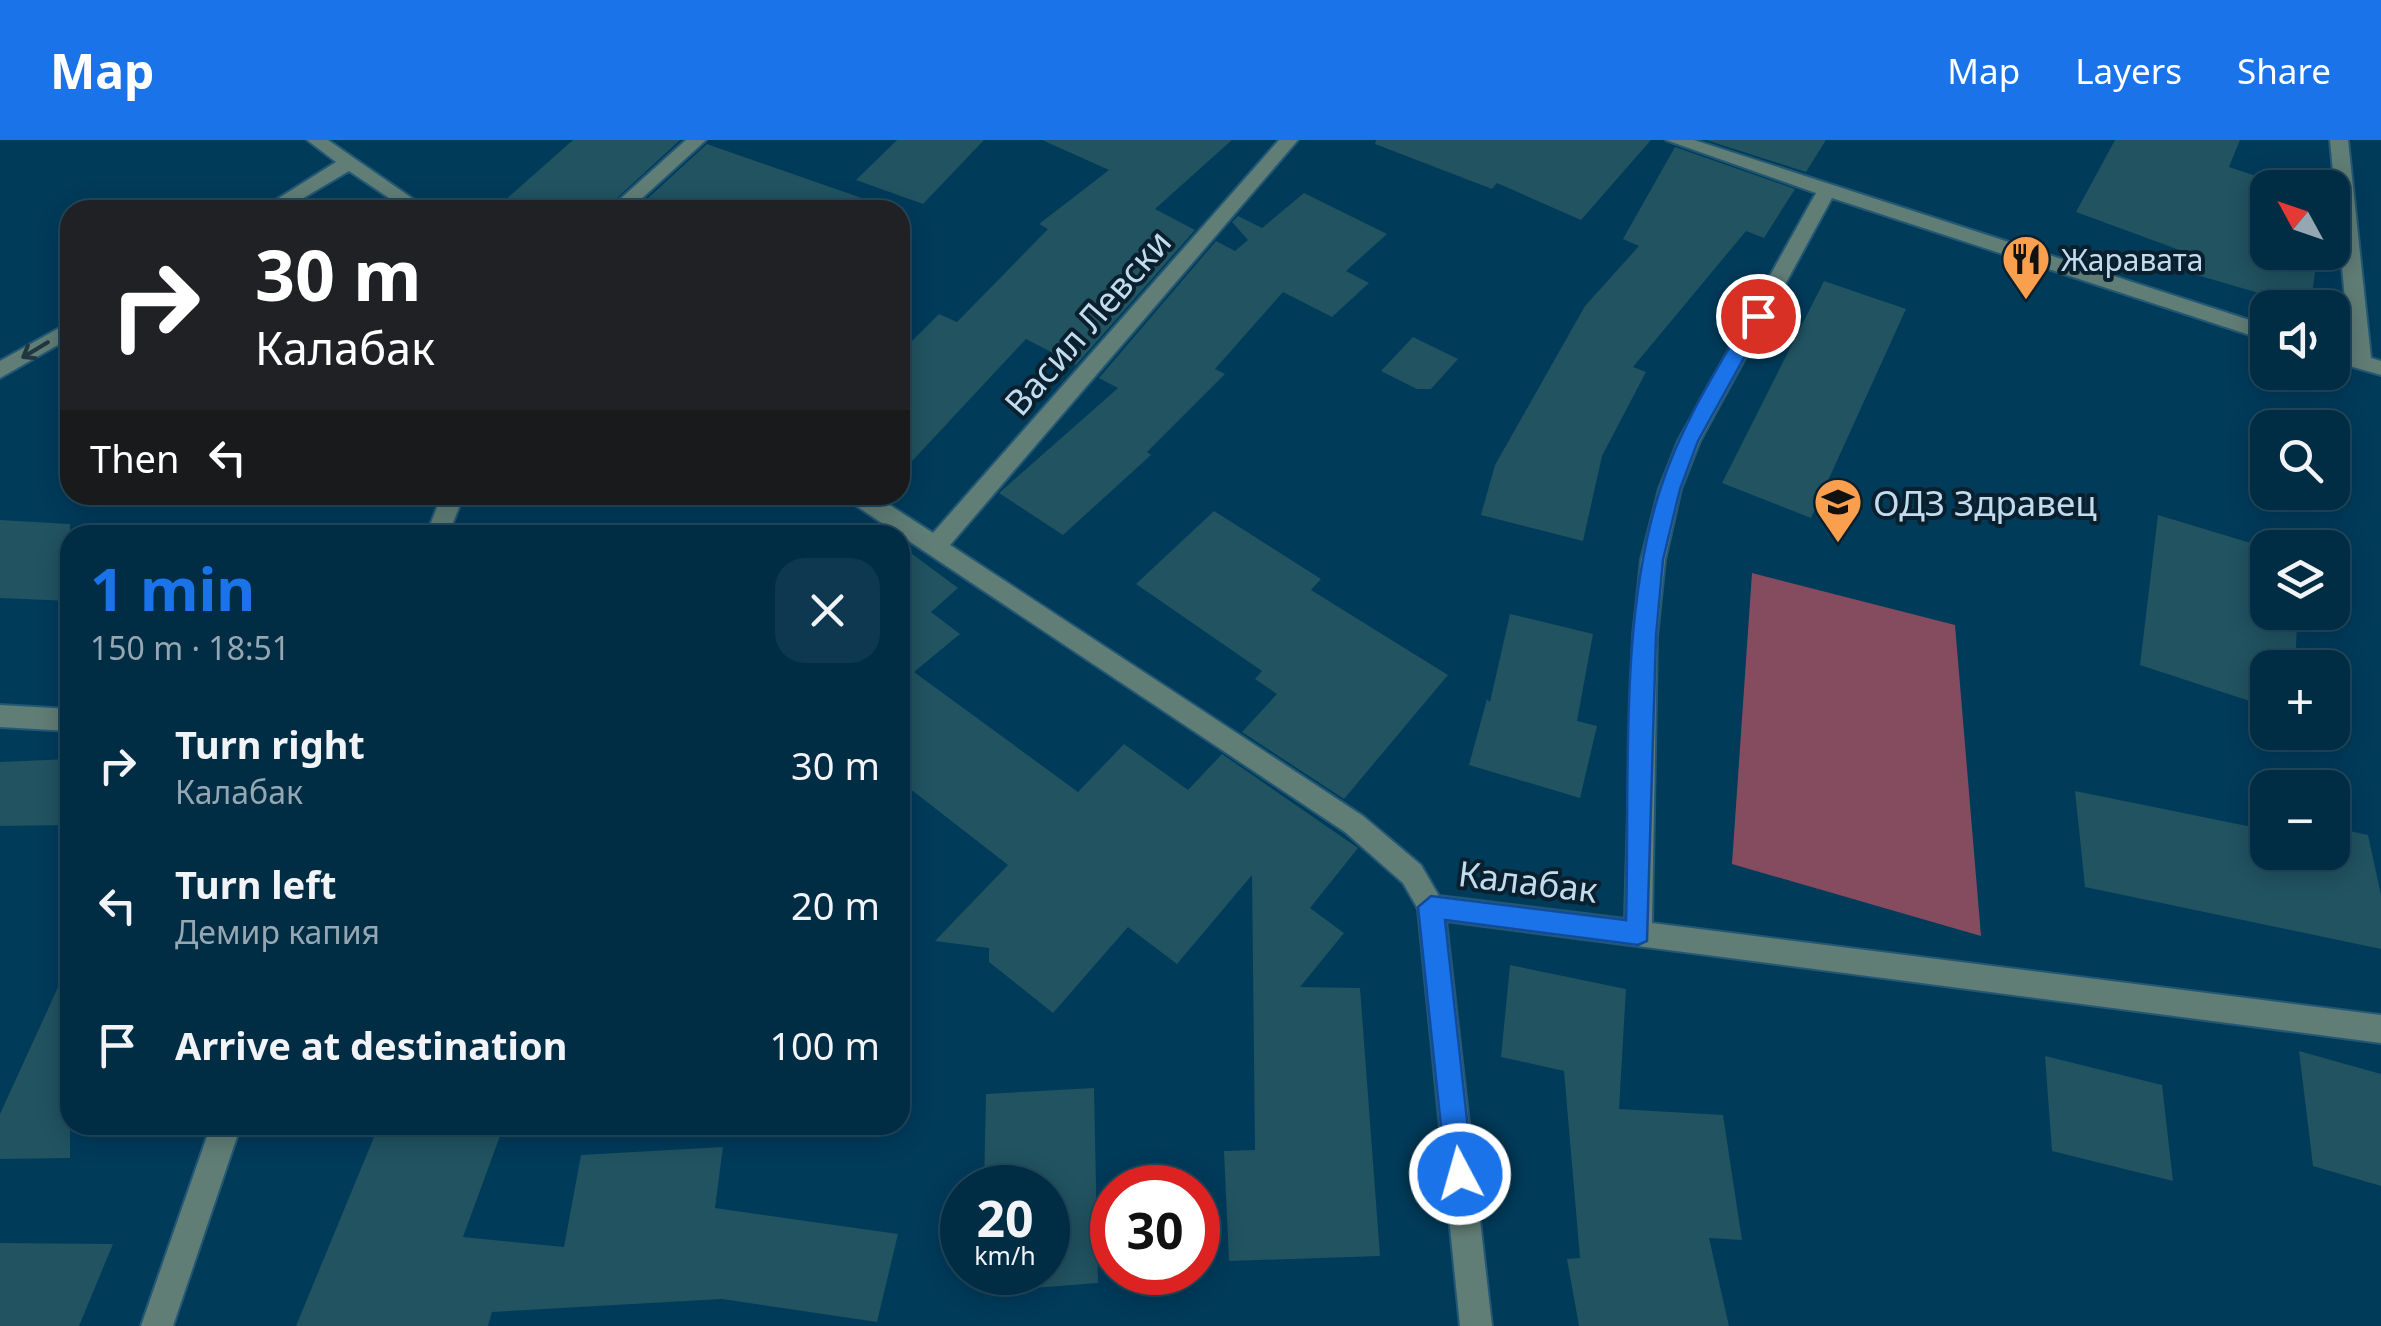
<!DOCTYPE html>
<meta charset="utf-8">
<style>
:root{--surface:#002c44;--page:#0e384f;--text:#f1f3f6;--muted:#95a7b2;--line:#22485d;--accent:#1a73e8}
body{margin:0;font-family:"Noto Sans",sans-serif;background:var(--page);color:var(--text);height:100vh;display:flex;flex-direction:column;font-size:38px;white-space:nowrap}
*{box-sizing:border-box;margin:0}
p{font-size:32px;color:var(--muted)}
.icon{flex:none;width:55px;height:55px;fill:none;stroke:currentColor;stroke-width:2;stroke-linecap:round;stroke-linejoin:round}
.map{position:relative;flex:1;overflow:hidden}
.side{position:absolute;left:60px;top:385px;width:850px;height:610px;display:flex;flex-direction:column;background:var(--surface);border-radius:30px;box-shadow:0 5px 25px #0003,0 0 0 2px var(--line)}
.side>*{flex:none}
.hud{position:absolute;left:60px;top:60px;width:850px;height:305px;border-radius:30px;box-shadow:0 5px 25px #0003,0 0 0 2px var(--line);background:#202124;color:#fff;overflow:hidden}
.needle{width:65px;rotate:310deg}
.tools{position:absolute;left:2250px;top:30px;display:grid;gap:20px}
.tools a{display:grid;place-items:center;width:100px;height:100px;border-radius:20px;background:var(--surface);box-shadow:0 5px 25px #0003,0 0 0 2px var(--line);font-size:50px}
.speed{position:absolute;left:940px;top:1025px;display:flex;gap:20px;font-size:50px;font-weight:700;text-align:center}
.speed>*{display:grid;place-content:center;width:130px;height:130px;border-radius:50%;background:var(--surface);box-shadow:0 5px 25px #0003,0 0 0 2px var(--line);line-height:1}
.speed small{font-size:25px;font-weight:400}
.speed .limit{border:15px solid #d22;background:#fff;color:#111}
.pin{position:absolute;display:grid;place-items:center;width:85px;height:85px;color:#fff;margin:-42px;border:5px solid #fff;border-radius:50%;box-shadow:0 2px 10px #0007}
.me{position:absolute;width:110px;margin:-55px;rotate:354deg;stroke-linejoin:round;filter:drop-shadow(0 0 8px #0008)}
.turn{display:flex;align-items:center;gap:35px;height:210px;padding:0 30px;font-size:45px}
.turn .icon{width:130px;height:130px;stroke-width:2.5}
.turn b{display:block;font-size:70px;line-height:85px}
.then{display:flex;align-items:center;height:95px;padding:0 30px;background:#0003;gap:20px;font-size:38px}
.round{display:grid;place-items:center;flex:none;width:105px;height:105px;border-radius:30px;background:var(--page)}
.summary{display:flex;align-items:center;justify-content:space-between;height:170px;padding:0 30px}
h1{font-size:60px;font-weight:700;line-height:75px;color:var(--accent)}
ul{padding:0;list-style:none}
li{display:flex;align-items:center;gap:30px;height:140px;padding:0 30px}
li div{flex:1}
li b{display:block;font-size:38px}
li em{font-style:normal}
header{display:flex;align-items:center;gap:60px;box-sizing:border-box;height:140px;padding:0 50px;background:var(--accent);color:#fff}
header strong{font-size:48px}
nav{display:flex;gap:55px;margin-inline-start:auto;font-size:35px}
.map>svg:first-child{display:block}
</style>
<header>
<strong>Map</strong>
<nav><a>Map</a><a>Layers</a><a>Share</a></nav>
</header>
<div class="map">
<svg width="2381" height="1186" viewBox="0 0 2381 1186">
<rect width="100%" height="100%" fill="#003b5a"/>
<path fill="#854c5f" d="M1752 433 1955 485 1981 796 1732 724Z"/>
<path fill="#215361" d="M573 0H680L604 70H494Z
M897 0H984L923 64 856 40Z
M1042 0H1232L1155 69 1195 90 1076 225 1026 199 900 334V213L939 174 957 182 1048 89 1039 84 1109 30Z
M1376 0H1651L1581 80 1497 43 1492 49 1375 4Z
M1706 0H1826L1806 32Z
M2115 0H2240L2229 27 2280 44 2268 48V77L2254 112H2318L2310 168 2159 124 2160 112 2182 111 2076 72Z
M707 4 876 63 875 70H635Z
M1675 7 1795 49 1764 98 1746 91 1633 227 1646 232 1602 316 1583 401 1481 375 1495 325 1585 166 1639 106 1623 99Z
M1304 53 1387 94 1346 131 1369 143 1332 177 1283 152 1215 229 1225 234 1147 312 1151 315 1063 395 999 353 1118 248 1099 238 1216 101 1235 111 1248 100 1232 82 1238 76 1262 88Z
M1824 141 1906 169 1811 378 1722 343Z
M1413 197 1458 219 1431 249H1417L1381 231Z
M1214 371 1321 439 1311 450 1448 535 1344 659 1242 592 1277 554 1255 539 1262 531 1136 444Z
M2158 375 2264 407 2260 472 2297 484 2295 528H2268V567L2140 525Z
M0 380 70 384V461L0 458Z
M900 405 958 448 931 472 960 494 914 532 1078 652 1124 604 1188 650 1222 614 1358 708 1310 768 1344 793 1300 847 1360 848 1380 1116 1229 1121 1224 1011 1255 1010 1252 735 1177 824 1128 787 1053 873 989 822V808L935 801 1008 725 900 641Z
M1510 474 1593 494 1577 581 1597 586 1580 658 1469 625 1487 559 1490 562Z
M70 619V685L0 686V622Z
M2075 651 2262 689 2259 671 2268 673V712H2332V687L2368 695 2381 755V809L2085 747Z
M70 821V1018L0 1019V974Z
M1510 825 1626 849 1619 969 1723 975 1742 1100 1709 1098 1729 1186H1579L1567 1119 1580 1118 1564 931 1501 917Z
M2299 911 2381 934V1046L2313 1026Z
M2045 916 2162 945 2173 1041 2052 1011Z
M1094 948 1098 1143 982 1152V1132H1048V1048H984L986 954Z
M379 985H504L463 1097 564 1107 581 1015 723 1007 715 1068 898 1094 877 1182 722 1159 492 1172 488 1186H296Z
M0 1103 113 1104 79 1186H0Z"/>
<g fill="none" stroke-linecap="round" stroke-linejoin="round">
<g stroke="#235875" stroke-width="4">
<path id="minor" d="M307 0H328L429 70H407L349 31 283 70H260L336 22Z
M686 0H706L629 70H608Z
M1279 0H1298L950 405 1363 676 1421 725 1439 756 1625 779 1633 496 1641 420 1659 349 1678 301 1816 53 1666 0H1694L2268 186V201L1832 58 1700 301 1681 349 1665 420 1657 496 1652 783 2381 875V903L1446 781 1492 1186H1460L1418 769 1403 743 1345 692 849 361 846 355H874L933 393Z
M2330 0H2348L2371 218 2381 221V235L2332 221V207L2350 212Z
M70 182V198L0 238V221Z
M442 355H464L448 395H426Z
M0 565 70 569V591L0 587Z
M211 985H241L173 1186H141Z"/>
</g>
<use href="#minor" fill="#607d76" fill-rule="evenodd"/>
</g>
<defs><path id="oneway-shaft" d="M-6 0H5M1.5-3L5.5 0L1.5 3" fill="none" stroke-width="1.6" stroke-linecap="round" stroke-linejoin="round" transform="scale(2.5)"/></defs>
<use stroke="#203740" href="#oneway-shaft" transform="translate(35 210) rotate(149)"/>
<path fill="#1a73e8" stroke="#114b97" stroke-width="2.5" d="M1758 169 1767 176 1698 301 1680 349 1663 420 1656 496 1647 801 1638 805 1445 780 1473 1034 1469 1043 1460 1047 1450 1043 1446 1034 1418 767 1431 756 1626 780C1630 645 1618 476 1661 347 1681 285 1718 227 1751 171Z"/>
<defs>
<g id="restaurant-pin" transform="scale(2.5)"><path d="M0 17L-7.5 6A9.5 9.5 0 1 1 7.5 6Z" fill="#fa9f4e" stroke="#0b202e"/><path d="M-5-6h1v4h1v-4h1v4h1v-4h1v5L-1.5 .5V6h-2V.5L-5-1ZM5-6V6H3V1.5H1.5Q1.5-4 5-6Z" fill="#111"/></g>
<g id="school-pin" transform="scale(2.5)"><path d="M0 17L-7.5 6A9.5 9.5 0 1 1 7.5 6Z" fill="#fa9f4e" stroke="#0b202e"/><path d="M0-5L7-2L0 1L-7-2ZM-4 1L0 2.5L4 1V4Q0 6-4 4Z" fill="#111"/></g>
</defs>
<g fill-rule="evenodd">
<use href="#restaurant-pin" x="2026" y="119"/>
<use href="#school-pin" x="1838" y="362"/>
</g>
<g text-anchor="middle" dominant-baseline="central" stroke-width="8" stroke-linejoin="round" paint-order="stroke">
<g font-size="30" fill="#c2dcef" stroke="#0b202e" text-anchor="start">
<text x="2061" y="119">Жаравата</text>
</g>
<g font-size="35" fill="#c2dcef" stroke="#0b202e">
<text transform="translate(1087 182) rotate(-49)">Васил Левски</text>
<text transform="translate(1528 741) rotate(7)">Калабак</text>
</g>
<g font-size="35" fill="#c2dcef" stroke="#0b202e" text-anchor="start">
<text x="1873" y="362">ОДЗ Здравец</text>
</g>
</g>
</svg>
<div class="tools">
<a><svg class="needle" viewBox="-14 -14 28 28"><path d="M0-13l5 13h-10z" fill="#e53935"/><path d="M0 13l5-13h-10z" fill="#95a7b2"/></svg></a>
<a><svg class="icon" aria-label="sound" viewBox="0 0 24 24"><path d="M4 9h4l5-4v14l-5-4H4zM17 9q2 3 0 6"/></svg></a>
<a><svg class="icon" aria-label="search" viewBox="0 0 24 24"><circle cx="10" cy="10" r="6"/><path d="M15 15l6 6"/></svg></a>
<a><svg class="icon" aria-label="layers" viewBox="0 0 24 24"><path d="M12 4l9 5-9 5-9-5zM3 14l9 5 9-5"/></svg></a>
<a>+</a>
<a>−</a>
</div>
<div class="speed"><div>20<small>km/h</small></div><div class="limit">30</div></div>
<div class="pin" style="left:1758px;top:176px;background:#d93025"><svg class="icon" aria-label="arrive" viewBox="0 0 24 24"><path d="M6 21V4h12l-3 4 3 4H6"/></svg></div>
<svg class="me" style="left:1460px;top:1034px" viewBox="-20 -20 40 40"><circle r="17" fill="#1a73e8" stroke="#fff" stroke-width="3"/><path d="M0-11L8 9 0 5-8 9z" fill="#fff"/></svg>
<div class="hud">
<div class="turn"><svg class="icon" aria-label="right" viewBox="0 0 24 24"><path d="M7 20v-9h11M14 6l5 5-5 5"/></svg><div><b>30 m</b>Калабак</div></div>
<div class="then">Then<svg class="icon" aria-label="left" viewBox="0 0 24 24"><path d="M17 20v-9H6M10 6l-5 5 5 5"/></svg></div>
</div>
<section class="side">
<div class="summary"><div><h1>1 min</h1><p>150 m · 18:51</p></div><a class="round"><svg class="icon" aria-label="close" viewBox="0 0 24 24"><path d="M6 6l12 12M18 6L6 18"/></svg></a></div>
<ul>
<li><svg class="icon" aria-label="right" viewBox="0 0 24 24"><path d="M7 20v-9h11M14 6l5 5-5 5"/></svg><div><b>Turn right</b><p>Калабак</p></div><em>30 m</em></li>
<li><svg class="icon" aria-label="left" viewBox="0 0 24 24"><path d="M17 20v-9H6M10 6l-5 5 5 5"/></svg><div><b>Turn left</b><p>Демир капия</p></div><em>20 m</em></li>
<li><svg class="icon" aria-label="arrive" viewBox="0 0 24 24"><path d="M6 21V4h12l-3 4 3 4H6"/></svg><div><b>Arrive at destination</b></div><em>100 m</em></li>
</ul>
</section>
</div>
